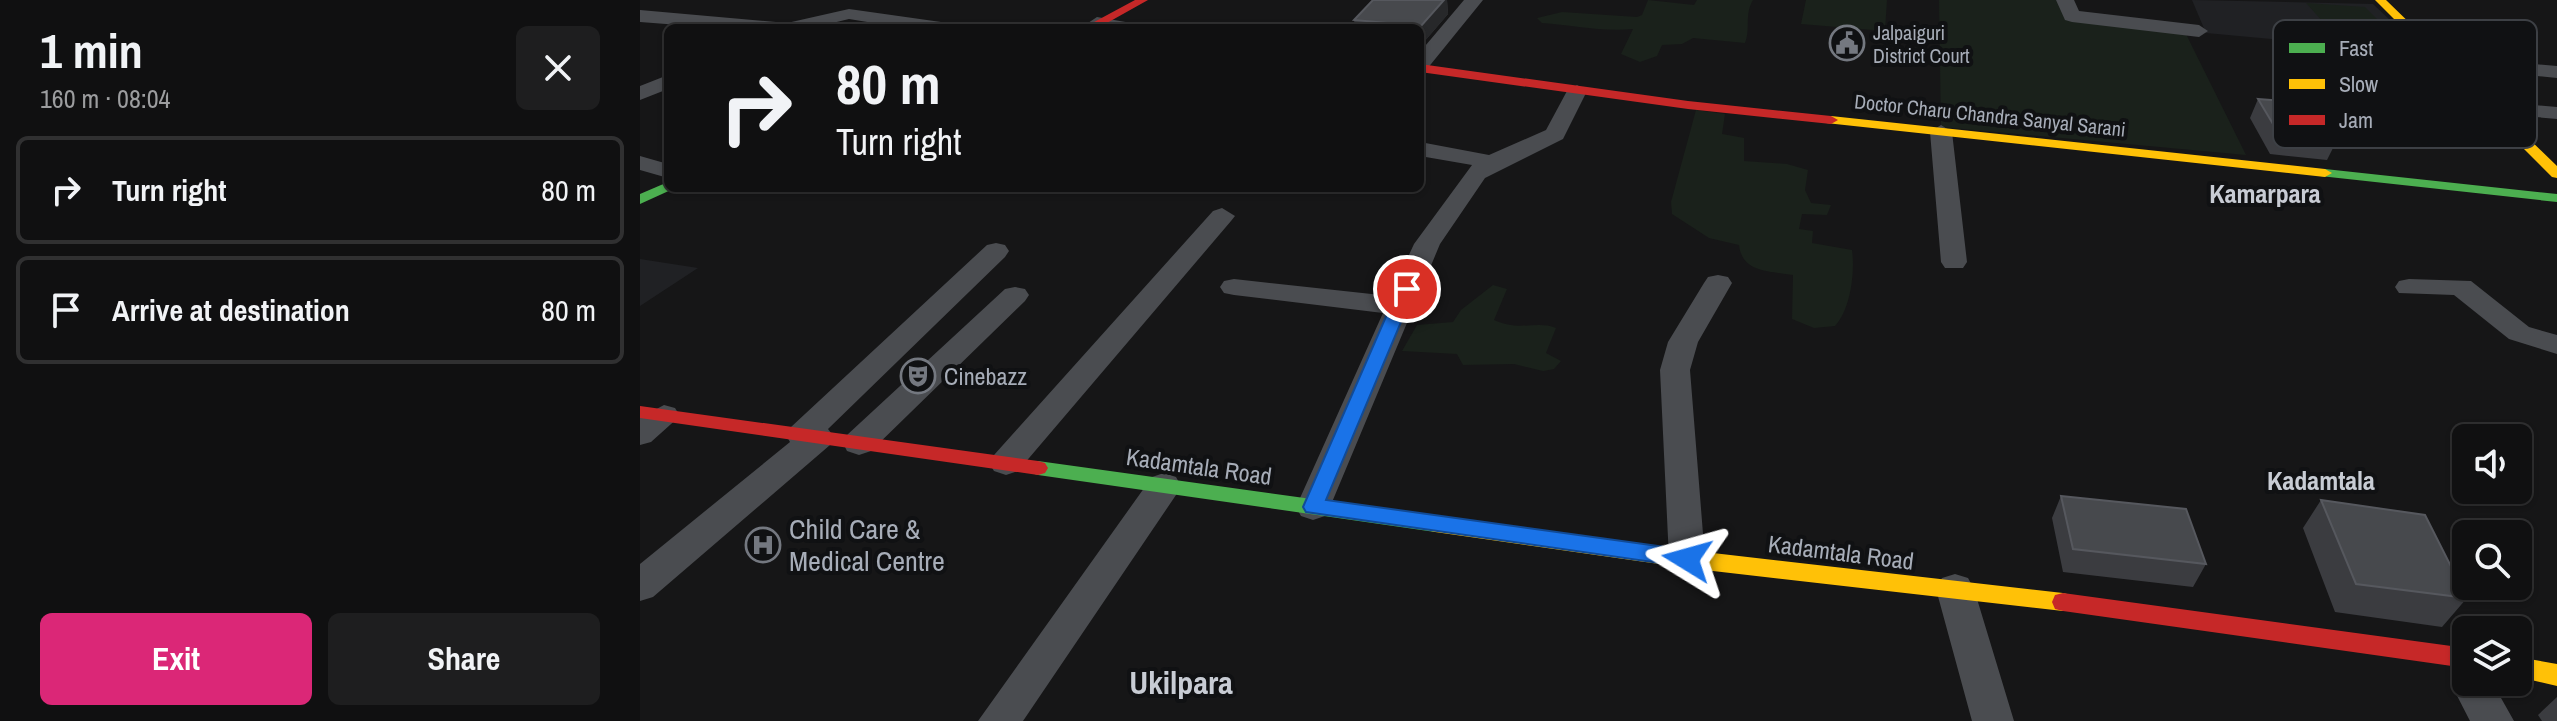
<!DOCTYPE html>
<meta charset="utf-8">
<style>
:root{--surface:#101011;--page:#1e1e1f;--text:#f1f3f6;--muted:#9c9d9f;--line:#303031;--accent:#db2777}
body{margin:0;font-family:"Archivo Narrow",sans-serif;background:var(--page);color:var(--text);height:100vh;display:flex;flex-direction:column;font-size:30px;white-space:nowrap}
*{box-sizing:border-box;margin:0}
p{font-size:26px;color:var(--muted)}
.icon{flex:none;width:44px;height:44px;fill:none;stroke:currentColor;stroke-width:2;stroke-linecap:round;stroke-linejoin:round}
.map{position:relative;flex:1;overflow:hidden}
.sheet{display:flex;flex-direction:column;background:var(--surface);width:640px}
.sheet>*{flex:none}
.banner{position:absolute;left:24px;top:24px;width:760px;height:168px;border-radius:12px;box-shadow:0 2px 6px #0004,0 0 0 2px var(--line);background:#101011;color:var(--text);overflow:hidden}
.controls{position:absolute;left:1812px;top:424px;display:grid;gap:16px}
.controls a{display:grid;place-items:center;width:80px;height:80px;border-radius:12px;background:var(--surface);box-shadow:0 2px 6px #0004,0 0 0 2px var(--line);font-size:40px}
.pin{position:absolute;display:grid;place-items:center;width:68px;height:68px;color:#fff;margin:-34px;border:4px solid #fff;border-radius:50%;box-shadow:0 2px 8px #0007}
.me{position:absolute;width:88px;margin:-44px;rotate:278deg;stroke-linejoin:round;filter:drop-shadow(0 0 6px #0008)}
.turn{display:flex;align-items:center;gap:28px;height:168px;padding:0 40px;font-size:36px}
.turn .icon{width:104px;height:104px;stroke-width:2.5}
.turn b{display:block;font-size:56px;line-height:68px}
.round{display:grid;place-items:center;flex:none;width:84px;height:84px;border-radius:12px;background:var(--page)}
.overview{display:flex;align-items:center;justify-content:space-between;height:136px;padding:0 40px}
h1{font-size:48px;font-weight:700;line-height:60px}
.action{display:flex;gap:16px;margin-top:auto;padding:16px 40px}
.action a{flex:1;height:92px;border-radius:12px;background:var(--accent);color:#fff;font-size:32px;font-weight:700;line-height:92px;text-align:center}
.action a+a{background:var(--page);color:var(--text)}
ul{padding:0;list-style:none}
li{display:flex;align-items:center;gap:24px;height:108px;margin:0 16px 12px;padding:0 24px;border:4px solid var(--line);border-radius:12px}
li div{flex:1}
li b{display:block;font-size:30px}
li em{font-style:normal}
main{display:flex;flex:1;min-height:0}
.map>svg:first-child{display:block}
</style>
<main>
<section class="sheet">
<div class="overview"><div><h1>1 min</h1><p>160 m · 08:04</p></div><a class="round"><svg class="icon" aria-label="close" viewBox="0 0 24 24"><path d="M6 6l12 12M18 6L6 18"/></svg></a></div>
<ul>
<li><svg class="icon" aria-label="right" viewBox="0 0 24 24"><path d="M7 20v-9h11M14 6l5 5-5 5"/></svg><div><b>Turn right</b></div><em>80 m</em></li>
<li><svg class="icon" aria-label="arrive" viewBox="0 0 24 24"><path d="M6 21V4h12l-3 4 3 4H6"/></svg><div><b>Arrive at destination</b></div><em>80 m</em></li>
</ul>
<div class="action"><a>Exit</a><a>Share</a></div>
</section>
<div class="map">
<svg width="1917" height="721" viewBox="0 0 1917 721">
<rect width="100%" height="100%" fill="#161617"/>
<path fill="#202124" d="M1552 0 1733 4 1785 53 1566 33Z
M0 259 58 268 0 306Z"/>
<path fill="#1a211b" d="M1008 0 1054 5 1057 0H1113C1104 15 1111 28 1105 43L1053 38 1042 44 1022 45 1017 56 1000 62 981 54 993 29C962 32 931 25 902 23L897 18 922 12 997 17 1002 15Z
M1166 0H1247L1245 31 1161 24Z
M1299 0H1420L1426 19 1545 32 1606 155 1301 127Z
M1666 3 1725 7 1745 27 1684 23Z
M1056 110 1085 114 1082 134 1104 138V161L1147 164 1168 170 1165 190 1171 203 1191 205 1187 215 1162 214 1159 229 1173 231 1172 243 1212 250C1215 271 1211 309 1195 326L1174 328 1152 319 1153 275C1130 271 1102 273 1099 245L1069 238 1032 214 1031 202Z
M853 285 867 289 854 320C879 332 897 320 916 328L906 353 921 361 914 369 903 371 874 364 823 365 817 354 762 351 777 325 813 322 821 310Z"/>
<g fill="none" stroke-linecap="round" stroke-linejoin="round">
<path fill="#4a4c50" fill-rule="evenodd" d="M824 0H843L787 69 780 71V52Z
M1416 0H1434L1439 11 1559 25 1568 31 1559 37 1432 22 1425 20Z
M209 9 301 22 310 28H264L209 19 172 28H78L0 22V10L147 23Z
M457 17 497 24 499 28 450 27 448 23Z
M1805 56 1917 66V78L1798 66 1795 62 1798 58Z
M28 75V89L0 100V86Z
M937 85 947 91 923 139 845 178 800 244 690 507 685 516 673 520 661 516 656 507 743 313 594 295 584 293 580 287 584 281 594 279 750 296 774 244 832 165 780 156V142L849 155 906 130 927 91Z
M1849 101 1917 107V119L1841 112 1838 107Z
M1301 125 1312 132 1327 262 1323 268H1305L1301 262 1290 132Z
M0 156 28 164V178L0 170Z
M582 208 595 216 591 221 378 471 366 475 354 471 349 463 354 455 573 211Z
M356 243 365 245 369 251 365 257 188 429 194 437 190 445 13 597 0 601V564L150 442 146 435 151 427 347 245Z
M1078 275 1088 277 1092 283 1058 342 1050 370 1065 559 1060 569 1047 573 1034 569 1029 559 1020 370 1028 342 1064 283 1068 277Z
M1769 279 1831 281 1889 327 1917 335V354L1869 339 1814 295 1759 293 1755 287 1759 281Z
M375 287 385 289 389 295 385 301 231 451 219 455 207 451 203 443 207 435 365 289Z
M24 405 35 408 40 416 11 442 0 445V418Z
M524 473 536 477 541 486 536 495 383 721H338L512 477Z
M1315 574 1328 578 1334 589 1374 721H1332L1296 589 1302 578Z
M1826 666V682H1852L1874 721H1830L1810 682 1816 669Z"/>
<path fill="#4caf50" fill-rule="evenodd" d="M1685 169 1917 194V202L1680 176 1678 173Z
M28 182V188L33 189 0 204V194Z
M398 461 795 516 803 518 806 524 803 530 795 532 398 475 391 473 388 468 391 463Z"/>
<path fill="#ffc107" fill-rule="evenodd" d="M1735 0H1746L1917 166V178L1912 177Z
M1191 116 1685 169 1692 173 1685 177 1186 123V117Z
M795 516 1047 550 1423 593 1431 595 1434 602 1431 609 1423 611 1047 568 795 532 787 530 784 524 787 518Z
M1878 657 1917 664V686L1878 677Z"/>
<path fill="#c62828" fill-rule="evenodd" d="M495 0H508L458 28H443Z
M780 64 1048 101 1191 116 1198 120 1191 124 1048 109 780 72Z
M0 406 398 461 405 463 408 468 405 473 398 475 0 418Z
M1423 593 1826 648V668L1423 611 1415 609 1412 602 1415 595Z"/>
</g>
<path fill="#3b3c40" d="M733 0H807L808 14 783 43H780V28H715L714 20Z
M1702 68 1877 105 1858 137 1696 118 1688 98Z
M1618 99 1697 140 1687 160 1630 154 1610 118Z
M1421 496 1566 564 1553 587 1423 572 1412 518Z
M1681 500 1827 598 1802 627 1695 612 1663 528Z
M1917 697V721H1902L1898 715Z"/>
<path fill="#27282a" d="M804 0H807L808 14 783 43 781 26Z"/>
<path fill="#47494d" stroke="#56585e" stroke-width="2" d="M733 0H804L781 26 714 20Z
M1618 99 1672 103 1697 140 1639 134Z
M1421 496 1546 509 1566 564 1433 549Z
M1681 500 1785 515 1827 598 1716 584Z"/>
<path fill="#1a73e8" stroke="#114b97" stroke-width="2" d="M767 284 775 289 686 500 1047 550 1055 552 1059 559 1055 565 1047 567 666 512 663 507 758 289Z"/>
<defs>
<g id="civic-ring" transform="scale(1.8)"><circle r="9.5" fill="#101113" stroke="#747880" stroke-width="1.5"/><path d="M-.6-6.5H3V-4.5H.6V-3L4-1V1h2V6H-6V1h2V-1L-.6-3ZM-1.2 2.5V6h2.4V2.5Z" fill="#747880"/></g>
<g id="theatre-ring" transform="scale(1.8)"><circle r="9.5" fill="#101113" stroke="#747880" stroke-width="1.5"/><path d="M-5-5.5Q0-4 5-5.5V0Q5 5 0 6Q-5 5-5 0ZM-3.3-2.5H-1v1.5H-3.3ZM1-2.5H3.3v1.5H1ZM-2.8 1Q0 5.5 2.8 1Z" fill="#747880"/></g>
<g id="hospital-ring" transform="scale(1.8)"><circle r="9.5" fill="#101113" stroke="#747880" stroke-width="1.5"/><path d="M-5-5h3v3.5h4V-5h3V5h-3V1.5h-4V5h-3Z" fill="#747880"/></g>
</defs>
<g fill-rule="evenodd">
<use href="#civic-ring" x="1207" y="43"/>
<use href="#theatre-ring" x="278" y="376"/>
<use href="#hospital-ring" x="123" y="545"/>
</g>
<g text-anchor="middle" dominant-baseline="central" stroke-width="8" stroke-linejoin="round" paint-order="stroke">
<g font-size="20" fill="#a7adb8" stroke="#101113" text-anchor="start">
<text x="1233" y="32">Jalpaiguri<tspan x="1233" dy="23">District Court</tspan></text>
</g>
<g font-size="20" fill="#a7adb8" stroke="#101113">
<text transform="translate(1350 115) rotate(6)">Doctor Charu Chandra Sanyal Sarani</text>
</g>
<g font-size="24" fill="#a7adb8" stroke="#101113" text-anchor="start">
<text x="304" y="376">Cinebazz</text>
</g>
<g font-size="24" fill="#a7adb8" stroke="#101113">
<text transform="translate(559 466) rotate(8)">Kadamtala Road</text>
<text transform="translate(1201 552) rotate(7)">Kadamtala Road</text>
</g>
<g font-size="26" font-weight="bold" fill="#c8ccd4" stroke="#101113">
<text x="1625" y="193">Kamarpara</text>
<text x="1681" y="480">Kadamtala</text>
</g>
<g font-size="28" fill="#a7adb8" stroke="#101113" text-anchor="start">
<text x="149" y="529">Child Care &amp;<tspan x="149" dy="32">Medical Centre</tspan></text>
</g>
<g font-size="32" font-weight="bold" fill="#c8ccd4" stroke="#101113">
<text x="541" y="682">Ukilpara</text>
</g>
</g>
<rect x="1633" y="20" width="264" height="128" rx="12" fill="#101113" stroke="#3d4045" stroke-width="2"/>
<rect x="1649" y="43" width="36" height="10" fill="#4caf50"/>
<rect x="1649" y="79" width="36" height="10" fill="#ffc107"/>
<rect x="1649" y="115" width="36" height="10" fill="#c62828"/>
<g font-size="22" fill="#a7adb8">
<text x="1699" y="56">Fast</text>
<text x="1699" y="92">Slow</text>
<text x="1699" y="128">Jam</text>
</g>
</svg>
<div class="controls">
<a><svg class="icon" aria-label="sound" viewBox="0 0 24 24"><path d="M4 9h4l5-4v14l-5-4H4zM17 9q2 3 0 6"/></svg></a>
<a><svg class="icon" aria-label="search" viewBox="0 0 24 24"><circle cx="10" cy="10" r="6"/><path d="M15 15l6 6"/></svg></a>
<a><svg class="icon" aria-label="layers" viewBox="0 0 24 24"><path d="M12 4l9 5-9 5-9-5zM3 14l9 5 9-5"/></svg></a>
</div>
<div class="pin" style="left:767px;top:289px;background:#d93025"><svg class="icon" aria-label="arrive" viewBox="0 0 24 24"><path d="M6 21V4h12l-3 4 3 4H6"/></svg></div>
<svg class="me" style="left:1047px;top:559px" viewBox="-20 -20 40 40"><path d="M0-17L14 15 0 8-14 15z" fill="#1a73e8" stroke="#fff" stroke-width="4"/></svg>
<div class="banner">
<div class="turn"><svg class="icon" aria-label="right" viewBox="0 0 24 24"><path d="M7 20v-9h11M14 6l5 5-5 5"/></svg><div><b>80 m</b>Turn right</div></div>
</div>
</div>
</main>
